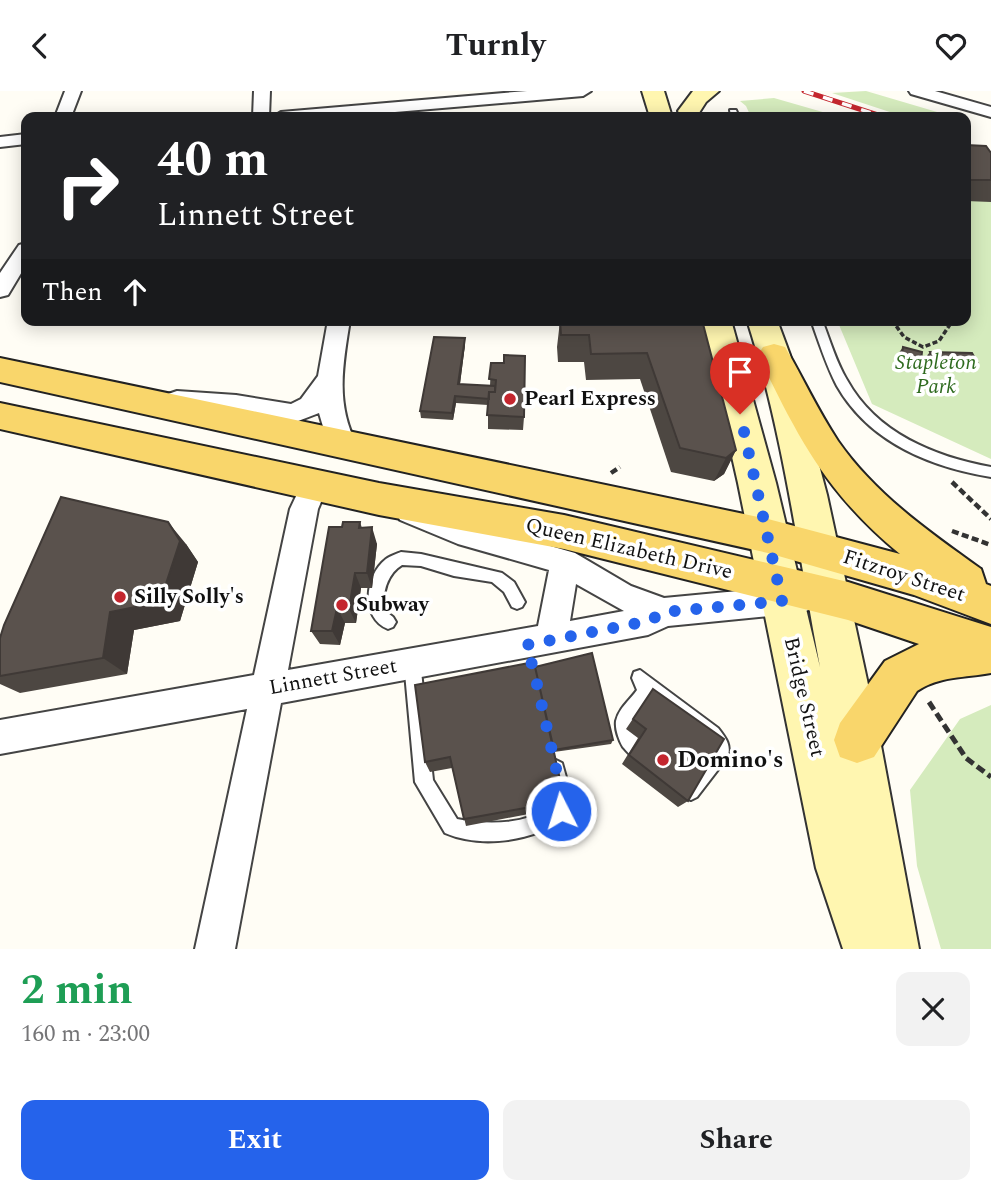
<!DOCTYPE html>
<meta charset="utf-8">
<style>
:root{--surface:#fff;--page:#f2f2f2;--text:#202124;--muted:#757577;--accent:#2563eb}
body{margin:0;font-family:Spectral,serif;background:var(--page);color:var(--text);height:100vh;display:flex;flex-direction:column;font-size:26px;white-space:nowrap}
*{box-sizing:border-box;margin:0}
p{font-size:23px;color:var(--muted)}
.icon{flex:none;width:38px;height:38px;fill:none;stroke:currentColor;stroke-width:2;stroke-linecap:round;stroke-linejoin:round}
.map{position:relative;height:858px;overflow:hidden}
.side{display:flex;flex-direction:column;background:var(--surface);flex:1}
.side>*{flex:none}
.top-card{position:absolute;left:21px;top:21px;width:950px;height:214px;border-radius:14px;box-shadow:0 4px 18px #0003;background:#202124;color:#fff;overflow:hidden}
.pin{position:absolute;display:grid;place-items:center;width:60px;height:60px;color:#fff;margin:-72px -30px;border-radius:50% 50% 50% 0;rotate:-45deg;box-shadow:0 0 7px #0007}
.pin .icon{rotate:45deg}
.me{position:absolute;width:77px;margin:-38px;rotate:355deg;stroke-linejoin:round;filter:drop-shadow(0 0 5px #0008)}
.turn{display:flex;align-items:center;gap:24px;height:147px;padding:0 21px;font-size:32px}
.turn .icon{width:91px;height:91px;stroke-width:2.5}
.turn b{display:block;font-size:49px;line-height:60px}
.then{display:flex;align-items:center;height:66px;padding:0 21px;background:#0003;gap:14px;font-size:26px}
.round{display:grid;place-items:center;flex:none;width:74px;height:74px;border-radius:14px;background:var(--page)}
.headline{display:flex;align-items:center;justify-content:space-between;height:119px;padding:0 21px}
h1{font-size:42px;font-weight:700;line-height:52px;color:#1e9e55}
.primary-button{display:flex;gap:14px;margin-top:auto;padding:14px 21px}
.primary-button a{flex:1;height:80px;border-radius:14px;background:var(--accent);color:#fff;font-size:28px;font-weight:700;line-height:80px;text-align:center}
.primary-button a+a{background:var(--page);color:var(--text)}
header{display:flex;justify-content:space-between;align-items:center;height:91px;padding:0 21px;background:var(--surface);font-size:32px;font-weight:700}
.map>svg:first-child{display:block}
</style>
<header><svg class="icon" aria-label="back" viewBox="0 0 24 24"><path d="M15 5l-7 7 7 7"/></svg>Turnly<svg class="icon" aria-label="heart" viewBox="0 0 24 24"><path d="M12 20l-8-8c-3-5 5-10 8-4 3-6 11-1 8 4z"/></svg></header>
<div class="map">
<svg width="991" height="858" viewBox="0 0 991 858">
<rect width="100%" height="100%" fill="#fffdf5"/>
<path fill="#d5ebbd" d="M866 0 954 26H905L832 2Z
M774 7 840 26H751L746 15 740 10Z
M966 67 991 76V368L872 313 837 229H966Z
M991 614V858H941L917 775 910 699 960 628Z"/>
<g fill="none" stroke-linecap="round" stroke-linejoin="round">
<g stroke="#444" stroke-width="4">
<path id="lane" d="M730 19H736L739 26H731Z
M811 229H822C830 249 836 271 847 289 876 342 935 366 991 376V386C930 376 869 351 837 295 826 274 819 251 811 229Z
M401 461 421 463 502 482 514 491 525 511 522 516 517 518 512 516 504 501 492 491 454 485 421 475 402 474C387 483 382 502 384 519L393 526 396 531 393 536 388 538C360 527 365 484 386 468 390 465 396 463 401 461Z
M412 563 418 566 420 571 433 689 457 728C487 734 526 734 552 715 553 701 545 684 550 672L556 669 562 672 571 704 567 726C535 750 482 758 445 742L415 691 404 571 406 566Z
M640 579 718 637C726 647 732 655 727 667L697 706 691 709C675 704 634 669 623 656 619 649 615 638 616 630 619 617 630 609 637 599L632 587 634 581ZM651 606 706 649 712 656 688 690 635 643 633 629Z"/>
</g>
<g stroke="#444" stroke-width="4">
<path id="street" d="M65 0H81L71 26H55Z
M254 0H270L269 26H253Z
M527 0H591L583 5 336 26H273L281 21Z
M909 0H935L991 16V26L911 3Z
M26 43V53L0 56V46Z
M26 152V174L8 204 0 206V182L19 154Z
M328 229H350C343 273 335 313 357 354L353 361 344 364 335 361 324 339 319 322 293 332 236 322 177 318 168 315 165 309 168 303 177 300 236 304 291 313 301 308 318 285Z
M316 381 326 384 329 392 318 418 288 579 538 535 549 479 458 453 400 429 396 421 400 413 410 409 462 430 575 462 631 495 664 507 800 494 811 498 815 508 811 518 800 522 668 535 648 544 281 612 235 858H195L247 618 0 663V629L254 584 290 418 306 384ZM576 493 624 520 570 530Z"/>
</g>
<g stroke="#333" stroke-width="4">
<path id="secondary" d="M642 0H664L672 26H650Z
M693 0H719L706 11 697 25H681L678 20Z
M701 229H731L776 392 820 576C798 460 783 341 747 229H777L790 264 827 404 880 649 919 858H843L816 777 738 392Z"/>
</g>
<g stroke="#222" stroke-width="4">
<path id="primary" d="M774 253 785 256C803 287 818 320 838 350 875 403 929 441 981 478L986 493 991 495V533L914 504 768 462 0 291V267L768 428 900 463C826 402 799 348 758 264L763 256Z
M0 312 379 392 564 424 848 491 991 536V582C965 587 939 585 917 600L874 666 857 672 840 666 834 649 840 632 885 570 919 553 848 529 564 458 379 424 0 338Z"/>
</g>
<path stroke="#333" stroke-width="3.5" stroke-dasharray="5 2.5" stroke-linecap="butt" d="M892 229 904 246 923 256 939 250 953 229"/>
<path stroke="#333" stroke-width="4.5" stroke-dasharray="7 3.5" stroke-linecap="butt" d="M611 382 620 376
M952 391 991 428
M952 440 991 454"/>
<path stroke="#333" stroke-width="5" stroke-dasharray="9 4.5" stroke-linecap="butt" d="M929 611 966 667 991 686"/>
<use href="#lane" fill="#fff" fill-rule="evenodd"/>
<use href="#street" fill="#fff" fill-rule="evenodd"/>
<use href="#secondary" fill="#fff6b0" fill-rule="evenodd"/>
<use href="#primary" fill="#f9d66b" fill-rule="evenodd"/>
<g stroke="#c4262e" stroke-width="5">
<path id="rail" d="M804 0 884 26"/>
</g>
<use href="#rail" stroke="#fff" stroke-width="3.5" stroke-dasharray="10" stroke-linecap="butt"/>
</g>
<path fill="#4d4742" d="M966 54 991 62V111L966 110Z
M702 229 736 359 724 383 714 390 671 381 640 288 586 289 584 271H558L557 256 560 230Z
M465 254 460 293 490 295 491 272 524 326 523 339 488 338V314L456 312 453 329 421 327 420 320Z
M903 256 921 269 916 276 897 271 898 263Z
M930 261 977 271 971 278 928 277 924 268Z
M360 431 362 437 377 453 372 497H361L356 532H345L340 554 320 553 311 540 342 436Z
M186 453 198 471 180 530 134 539 127 583 20 602 0 593V547Z
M535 576 613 649 611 653 554 661 557 701 539 721 466 735 452 677 430 681 425 671Z
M653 598 688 710 678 716 622 673 638 647 626 638Z"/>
<path fill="#3f3936" d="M465 247V254L459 300 458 293Z
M455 305 456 312 453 329 452 322Z
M736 359 724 383 714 390 726 367Z
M168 431 186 453 198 471 180 530 134 539 127 583 103 567 110 521Z
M372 436 377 453 372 497 367 482Z
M355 482 361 497 356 532 349 518Z
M337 517 345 532 340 554 332 540Z
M561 693 557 701 539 721 542 714Z"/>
<path fill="#5a524d" stroke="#3f3936" stroke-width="2" d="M966 54 986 55 991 62V89H969L966 84Z
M702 229 736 359 726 367 680 357 647 262 591 263 589 244H561L560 230Z
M434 246 465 247 458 293 495 295V301H489V308L455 305 452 322 420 320Z
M903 256 922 261 921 269 902 264Z
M930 261 972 262 977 271 934 270Z
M504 264 525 265 524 326 487 324 489 301H495L496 289 489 288 491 272H504Z
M61 406 168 431 180 450 160 511 110 521 103 567 0 585V547L4 534Z
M343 431H360L359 437 372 436 367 482H355L349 518 337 517 332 540H311L329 436H342Z
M592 562 613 649 554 659 535 576Z
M534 571 561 693 542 714 464 728 450 666 425 671 415 594Z
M653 598 724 648 688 710 629 664 646 638 633 628Z"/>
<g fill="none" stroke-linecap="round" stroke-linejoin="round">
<path stroke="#2563eb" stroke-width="12" stroke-dasharray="0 21.6" d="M561 720 562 704 534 580 526 554 649 530 664 521 782 510 740 323"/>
</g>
<g fill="#c4262e" stroke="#fff" stroke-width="2.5">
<circle cx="510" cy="308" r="7"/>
<circle cx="120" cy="506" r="7"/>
<circle cx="342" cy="514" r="7"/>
<circle cx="663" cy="669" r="7"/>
</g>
<g text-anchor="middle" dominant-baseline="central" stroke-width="7" stroke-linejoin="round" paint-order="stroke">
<g font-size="21" font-style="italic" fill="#2f6b1f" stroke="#fff">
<text x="936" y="272">Stapleton<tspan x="936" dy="24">Park</tspan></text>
</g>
<g font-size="21" font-weight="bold" fill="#111" stroke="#fff" text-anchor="start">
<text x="524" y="308">Pearl Express</text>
<text x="134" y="506">Silly Solly's</text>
<text x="356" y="514">Subway</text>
</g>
<g font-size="21" fill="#111" stroke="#fff">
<text transform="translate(629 458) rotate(13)">Queen Elizabeth Drive</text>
<text transform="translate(904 485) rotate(18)">Fitzroy Street</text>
<text transform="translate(333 586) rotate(-10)">Linnett Street</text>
<text transform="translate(804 606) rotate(77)">Bridge Street</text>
</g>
<g font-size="24" font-weight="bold" fill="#111" stroke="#fff" text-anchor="start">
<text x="677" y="669">Domino's</text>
</g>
</g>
</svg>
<div class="pin" style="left:740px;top:323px;background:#d93025"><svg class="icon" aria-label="arrive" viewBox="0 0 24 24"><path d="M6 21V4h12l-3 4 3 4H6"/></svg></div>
<svg class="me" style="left:561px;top:720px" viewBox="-20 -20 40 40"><circle r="17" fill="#2563eb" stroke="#fff" stroke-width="3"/><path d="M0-11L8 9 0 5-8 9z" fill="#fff"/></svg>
<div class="top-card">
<div class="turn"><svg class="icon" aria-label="right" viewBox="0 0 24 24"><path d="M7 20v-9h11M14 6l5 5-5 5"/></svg><div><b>40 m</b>Linnett Street</div></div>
<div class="then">Then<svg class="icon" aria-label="ahead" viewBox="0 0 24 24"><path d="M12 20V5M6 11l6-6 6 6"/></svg></div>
</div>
</div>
<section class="side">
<div class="headline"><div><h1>2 min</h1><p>160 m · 23:00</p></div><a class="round"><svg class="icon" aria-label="close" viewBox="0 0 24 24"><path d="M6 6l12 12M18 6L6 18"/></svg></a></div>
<div class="primary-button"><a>Exit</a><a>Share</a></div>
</section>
